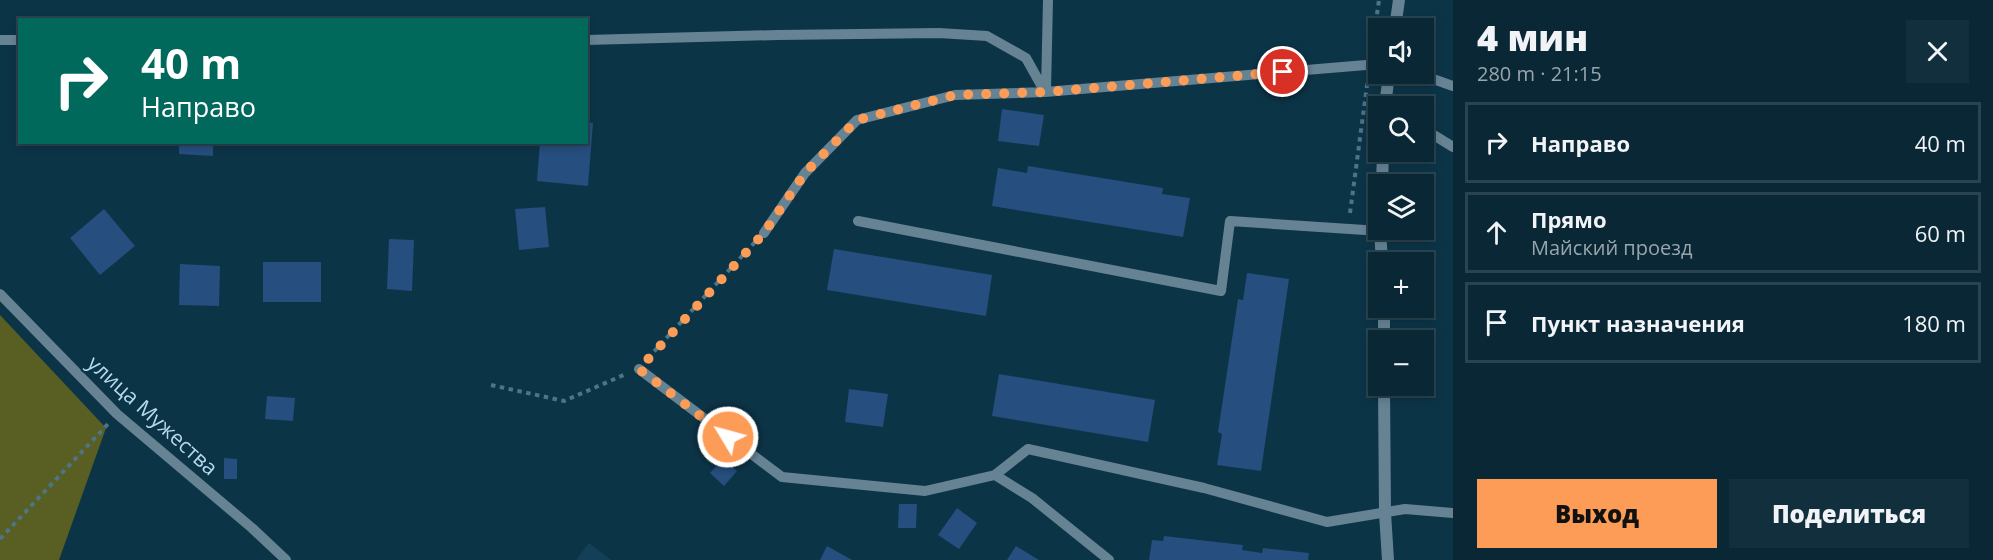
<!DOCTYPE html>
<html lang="ru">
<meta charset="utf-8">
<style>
:root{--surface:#092735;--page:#122f3d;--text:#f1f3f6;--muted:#99a5ad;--line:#294450;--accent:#fd9c56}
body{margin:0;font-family:"Open Sans",sans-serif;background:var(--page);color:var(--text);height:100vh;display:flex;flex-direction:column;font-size:22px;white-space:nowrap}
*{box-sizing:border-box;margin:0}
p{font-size:20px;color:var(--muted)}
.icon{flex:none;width:33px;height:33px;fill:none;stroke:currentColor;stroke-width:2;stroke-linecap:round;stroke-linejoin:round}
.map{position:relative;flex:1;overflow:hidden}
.drawer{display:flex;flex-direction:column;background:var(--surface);width:540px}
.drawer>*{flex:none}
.banner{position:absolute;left:18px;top:18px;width:570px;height:126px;border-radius:0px;box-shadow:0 3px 9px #0003,0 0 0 2px var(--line);background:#00695c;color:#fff;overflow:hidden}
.controls{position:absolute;left:1368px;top:18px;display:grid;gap:12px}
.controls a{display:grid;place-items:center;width:66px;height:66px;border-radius:0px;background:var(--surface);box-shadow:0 3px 9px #0003,0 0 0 2px var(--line);font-size:30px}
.pin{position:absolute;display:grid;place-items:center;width:51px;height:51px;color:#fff;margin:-26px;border:3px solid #fff;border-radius:50%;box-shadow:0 2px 6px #0007}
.me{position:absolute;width:66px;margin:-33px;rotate:307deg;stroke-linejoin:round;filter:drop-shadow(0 0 4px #0008)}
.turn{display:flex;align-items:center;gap:21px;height:126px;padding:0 24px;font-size:27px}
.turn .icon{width:78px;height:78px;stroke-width:2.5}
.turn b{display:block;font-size:42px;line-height:51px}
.round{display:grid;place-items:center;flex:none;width:63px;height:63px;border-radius:0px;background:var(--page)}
.summary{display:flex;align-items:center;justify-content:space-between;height:102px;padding:0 24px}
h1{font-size:36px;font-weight:800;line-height:45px}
.cta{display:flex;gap:12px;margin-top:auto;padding:12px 24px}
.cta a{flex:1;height:69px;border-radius:0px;background:var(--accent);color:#111;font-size:24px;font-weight:800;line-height:69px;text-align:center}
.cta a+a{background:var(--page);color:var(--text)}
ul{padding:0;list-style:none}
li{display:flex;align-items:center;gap:18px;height:81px;margin:0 12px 9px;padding:0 12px;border:3px solid var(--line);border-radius:0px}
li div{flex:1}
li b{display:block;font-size:22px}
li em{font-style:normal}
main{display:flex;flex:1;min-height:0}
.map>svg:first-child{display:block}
</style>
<main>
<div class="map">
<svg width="1453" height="560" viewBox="0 0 1453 560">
<rect width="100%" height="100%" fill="#0c3447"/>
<path fill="#134056" d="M589 543 611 560H576Z"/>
<path fill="#595f22" d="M0 315 106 428 59 560H0Z"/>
<path fill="#264e7e" d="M1002 109 1044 115 1039 146 998 141Z
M586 122 593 123 588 186 537 181 540 142H586Z
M179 142H213V156L179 154Z
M1028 166 1163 188 1162 194 1190 198 1183 237 992 206 998 168 1027 173Z
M545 207 549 247 519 250 515 209Z
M104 209 135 246 100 275 70 238Z
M389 239 414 240 412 291 387 289Z
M834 249 992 275 986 316 827 290Z
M263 262H321V302H263Z
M180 264 220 266 219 306 179 305Z
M1247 273 1289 279 1261 471 1217 465 1222 434 1218 432 1238 299 1243 300Z
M999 374 1155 400 1148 442 992 416Z
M849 389 888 394 883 427 845 422Z
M267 396 295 398 293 421 265 419Z
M224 458 237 459V479H224Z
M723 459 737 471 724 486 710 473Z
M899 504H917L916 528H898Z
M957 508 977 523 959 549 938 535Z
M1164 536 1243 545 1242 550 1262 553 1263 548 1309 553 1308 560H1149L1152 540 1163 541Z
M827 546 852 560H820Z
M1016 546 1039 560H1007Z"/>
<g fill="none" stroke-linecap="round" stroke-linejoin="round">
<path stroke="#4d7487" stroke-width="4" stroke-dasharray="4.5 4.5" stroke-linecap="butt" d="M1372 50 1379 0
M1350 213 1368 78
M648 358 755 242
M491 385 564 401 626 374
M0 539 108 424"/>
<path stroke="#668394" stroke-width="10" d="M0 40H20
M586 40 777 35 939 33 987 36 1026 58 1045 92
M1419 74 1453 86
M1046 90 1048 0
M1424 129 1453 147
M858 221 1221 291 1230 221 1380 231
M764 233 805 173 857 120 955 95 1045 92 1378 64
M0 294 117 414 252 528 286 560
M639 369 782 477 925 491 995 475 1032 498 1109 560
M995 475 1028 449 1204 488 1327 522 1405 509 1453 513"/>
<path stroke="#668394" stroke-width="12" d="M1395 28 1399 0
M1385 106 1389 74
M1382 184 1383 152
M1380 230 1382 262
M1384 308V340
M1384 386 1385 513 1388 560"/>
</g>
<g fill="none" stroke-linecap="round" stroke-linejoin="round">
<path stroke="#fd9c56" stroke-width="10" stroke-dasharray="0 18" d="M728 437 639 369 764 233 805 173 857 120 955 95 1046 92 1283 72"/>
</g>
<g text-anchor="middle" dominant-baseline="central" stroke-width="4.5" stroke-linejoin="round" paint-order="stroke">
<g font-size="21" fill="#b7daee" stroke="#0c3447">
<text transform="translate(153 415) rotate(42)">улица Мужества</text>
</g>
</g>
</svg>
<div class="controls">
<a><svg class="icon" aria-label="sound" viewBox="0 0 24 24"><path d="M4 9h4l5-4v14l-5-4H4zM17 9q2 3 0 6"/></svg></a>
<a><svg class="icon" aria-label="search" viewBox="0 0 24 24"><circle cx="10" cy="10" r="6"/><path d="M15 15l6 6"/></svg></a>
<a><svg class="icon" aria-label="layers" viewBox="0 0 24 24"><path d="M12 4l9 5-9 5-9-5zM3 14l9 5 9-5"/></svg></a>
<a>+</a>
<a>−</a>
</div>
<div class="pin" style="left:1283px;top:72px;background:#d93025"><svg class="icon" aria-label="arrive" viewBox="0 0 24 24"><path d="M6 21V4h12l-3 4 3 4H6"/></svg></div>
<svg class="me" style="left:728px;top:437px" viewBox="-20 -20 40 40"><circle r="17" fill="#fd9c56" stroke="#fff" stroke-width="3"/><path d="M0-11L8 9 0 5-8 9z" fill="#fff"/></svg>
<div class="banner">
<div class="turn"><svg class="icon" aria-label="right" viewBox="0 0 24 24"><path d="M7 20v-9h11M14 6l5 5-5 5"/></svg><div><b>40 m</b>Направо</div></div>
</div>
</div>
<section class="drawer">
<div class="summary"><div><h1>4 мин</h1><p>280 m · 21:15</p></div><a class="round"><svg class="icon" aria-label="close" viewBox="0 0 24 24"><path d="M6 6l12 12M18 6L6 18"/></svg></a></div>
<ul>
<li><svg class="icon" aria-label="right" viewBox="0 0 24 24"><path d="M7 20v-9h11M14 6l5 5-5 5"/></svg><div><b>Направо</b></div><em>40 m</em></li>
<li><svg class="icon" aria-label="ahead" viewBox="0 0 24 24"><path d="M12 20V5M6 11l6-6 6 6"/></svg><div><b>Прямо</b><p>Майский проезд</p></div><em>60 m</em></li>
<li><svg class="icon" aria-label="arrive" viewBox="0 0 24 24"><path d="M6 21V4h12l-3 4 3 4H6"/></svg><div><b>Пункт назначения</b></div><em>180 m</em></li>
</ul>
<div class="cta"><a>Выход</a><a>Поделиться</a></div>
</section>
</main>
